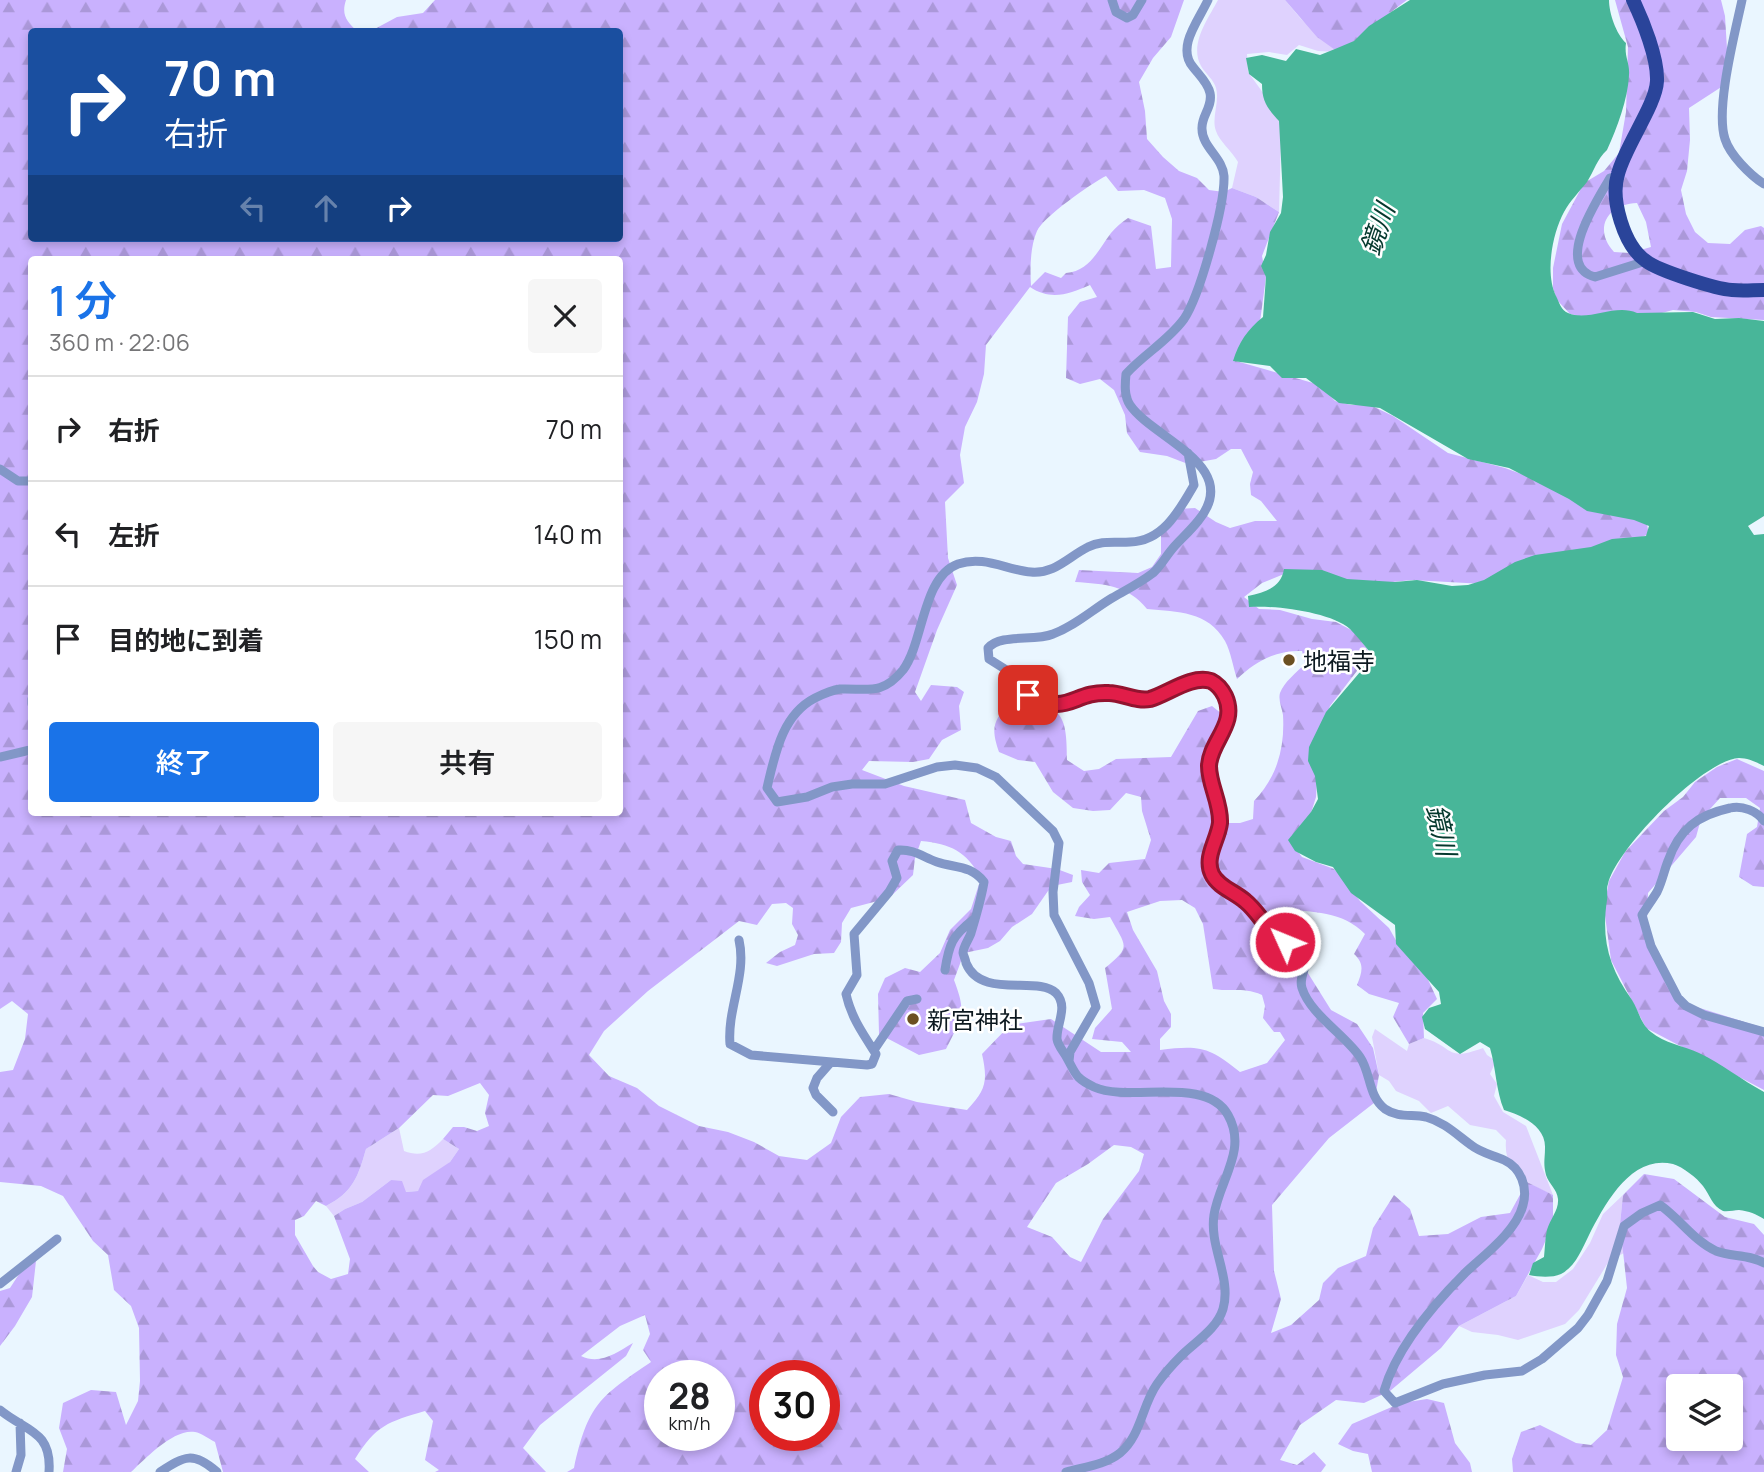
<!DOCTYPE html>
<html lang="ja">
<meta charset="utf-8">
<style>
:root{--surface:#fff;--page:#f6f6f6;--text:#202124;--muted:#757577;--line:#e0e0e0;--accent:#1a73e8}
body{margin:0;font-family:Manrope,"Noto Sans JP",sans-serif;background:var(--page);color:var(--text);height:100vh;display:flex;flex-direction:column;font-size:26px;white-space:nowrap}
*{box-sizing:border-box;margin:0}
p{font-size:23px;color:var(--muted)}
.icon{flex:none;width:38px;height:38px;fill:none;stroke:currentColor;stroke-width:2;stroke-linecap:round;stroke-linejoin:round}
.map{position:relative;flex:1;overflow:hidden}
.sheet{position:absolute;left:28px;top:256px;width:595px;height:560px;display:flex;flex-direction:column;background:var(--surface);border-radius:7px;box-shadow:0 4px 10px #0003}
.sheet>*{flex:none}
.banner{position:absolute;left:28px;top:28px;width:595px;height:214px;border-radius:7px;box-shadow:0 4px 10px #0003;background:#1a4fa0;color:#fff;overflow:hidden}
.fabs{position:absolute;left:1666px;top:1374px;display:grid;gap:14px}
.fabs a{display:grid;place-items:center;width:77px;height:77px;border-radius:7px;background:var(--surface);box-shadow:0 4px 10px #0003;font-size:35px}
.speed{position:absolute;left:644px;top:1360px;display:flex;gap:14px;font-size:35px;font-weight:700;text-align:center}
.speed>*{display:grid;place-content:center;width:91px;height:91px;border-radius:50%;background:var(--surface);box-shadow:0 4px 10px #0003;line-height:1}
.speed small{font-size:18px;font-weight:400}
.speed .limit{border:10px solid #d22;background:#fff;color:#111}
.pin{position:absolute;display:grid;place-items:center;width:60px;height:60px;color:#fff;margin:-30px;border-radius:14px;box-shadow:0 4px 10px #0006}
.me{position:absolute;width:77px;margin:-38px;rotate:314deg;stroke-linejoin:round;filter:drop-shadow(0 0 5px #0008)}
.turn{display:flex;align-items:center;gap:24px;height:147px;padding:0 21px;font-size:32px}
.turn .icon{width:91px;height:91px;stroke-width:2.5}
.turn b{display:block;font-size:49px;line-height:60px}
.lanes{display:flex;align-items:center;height:66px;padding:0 21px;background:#0003;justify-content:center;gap:35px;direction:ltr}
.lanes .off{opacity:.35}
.round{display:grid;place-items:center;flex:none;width:74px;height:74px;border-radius:7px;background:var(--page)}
.summary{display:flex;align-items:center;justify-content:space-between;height:119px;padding:0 21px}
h1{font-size:42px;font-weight:600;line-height:52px;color:var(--accent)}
.action{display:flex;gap:14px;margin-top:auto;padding:14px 21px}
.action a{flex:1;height:80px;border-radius:7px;background:var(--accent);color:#fff;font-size:28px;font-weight:600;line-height:80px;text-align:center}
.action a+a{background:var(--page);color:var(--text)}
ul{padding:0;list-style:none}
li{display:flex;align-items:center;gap:21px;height:105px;padding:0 21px;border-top:2px solid var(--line)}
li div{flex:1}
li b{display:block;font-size:26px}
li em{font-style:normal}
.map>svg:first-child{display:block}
</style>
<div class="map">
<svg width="1764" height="1472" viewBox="0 0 1764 1472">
<defs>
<pattern id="forest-firs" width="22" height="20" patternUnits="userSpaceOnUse" patternTransform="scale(1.75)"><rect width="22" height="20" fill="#c9b1fe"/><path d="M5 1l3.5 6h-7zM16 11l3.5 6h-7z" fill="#ab98d9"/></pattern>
</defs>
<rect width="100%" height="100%" fill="#eaf6ff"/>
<path fill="#dfd2fe" d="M1218 0H1285L1301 19 1338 52 1318 51 1299 45 1287 55 1269 52 1247 54 1248 72 1284 122 1281 136 1279 212 1256 197 1232 188 1238 162C1232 151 1219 141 1216 131 1211 118 1220 102 1216 88 1214 80 1205 73 1201 66 1189 44 1208 19 1218 0Z
M1375 1029 1407 1051 1409 1044 1424 1038C1455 1047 1445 1062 1483 1048L1487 1055 1496 1061 1490 1074 1497 1084 1494 1096 1503 1112 1526 1126 1553 1195C1528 1183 1503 1173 1506 1140L1496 1130 1470 1125 1448 1106 1431 1113 1419 1101 1396 1091 1389 1081 1379 1075 1372 1037Z
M399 1128 404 1151C422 1158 431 1151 443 1139L459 1149 450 1162 418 1191 405 1192 391 1180 362 1202 345 1209 334 1216 326 1206C353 1192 358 1177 366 1149Z
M1623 1195 1620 1224 1624 1253 1609 1261 1579 1310 1565 1324 1518 1340 1498 1335 1472 1332 1459 1326 1516 1296 1528 1275 1543 1282H1556L1573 1269 1590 1243 1603 1214Z"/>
<path fill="url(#forest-firs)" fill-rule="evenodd" d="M0 0H346C341 15 347 22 357 31L32 32V238H620V32L371 31 397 17 423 13 435 0H1184L1171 37 1153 58 1139 82 1145 111 1147 139 1163 157 1179 171 1197 178 1209 190 1224 192 1232 188 1256 197 1279 212 1262 256 1266 277 1260 322 1236 361 1313 383 1326 391 1335 401 1351 405H1370L1393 416 1448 453 1505 468 1646 520 1649 534 1630 542 1484 584 1412 580 1383 583 1342 581 1289 572 1262 583 1244 597 1259 609 1280 610 1312 619 1336 622 1357 633 1370 654 1330 706 1320 731 1316 797 1311 813 1292 844 1302 857 1334 869 1344 880 1360 901 1389 928 1398 944 1424 971 1437 999 1423 1013 1424 1038 1409 1044 1393 1017 1399 1003 1369 994 1357 985C1362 972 1365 964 1354 954L1365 934C1343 911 1312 912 1282 909L1274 917 1266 951 1271 963 1306 970 1331 1010 1357 1024 1373 1048 1379 1075 1374 1103 1329 1138 1272 1205 1274 1271 1281 1299 1271 1333 1291 1325 1319 1300 1323 1283 1338 1268 1366 1256 1373 1228 1394 1195 1410 1209 1419 1236 1448 1234 1481 1217 1510 1213 1527 1182 1553 1195V1223L1542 1249 1516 1296 1459 1326 1441 1348 1390 1391 1364 1403 1336 1400 1300 1425 1280 1460 1297 1465 1314 1452 1326 1465 1321 1472H567L574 1468C588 1405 599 1397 651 1362L643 1350 650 1334 645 1315 620 1326 581 1356C600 1365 616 1353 633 1343L626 1356 540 1425 523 1448 546 1472H435L439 1470 425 1460 433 1421 425 1411C388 1422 376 1425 355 1459L369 1472H223L215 1442C209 1439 201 1433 195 1432 174 1428 145 1459 131 1472H63L67 1449 59 1428 63 1403 91 1390 116 1392 126 1425 138 1401 140 1381 139 1328 131 1306 114 1290 108 1255 93 1241 63 1196 41 1186 0 1182V1072L13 1070 25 1039 28 1014 12 1001 0 1009ZM1106 176 1118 191 1144 190 1165 198 1172 219 1171 267 1156 269 1151 226 1128 218C1122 222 1116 227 1111 233 1098 250 1090 271 1066 273L1061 278 1045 272 1031 286C1030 268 1030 247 1037 231 1043 217 1092 183 1106 176ZM32 259H620V812H32ZM1090 285 1097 297 1080 302 1068 317 1066 378 1080 384 1100 379 1114 390 1125 415 1127 433 1140 452 1167 456 1188 464 1216 459 1231 449H1241L1253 472 1250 484 1251 495 1261 501 1277 521H1255L1230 528 1216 522 1195 508 1177 509 1161 530V554L1152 567 1138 573 1079 570 1075 582C1104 584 1128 585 1147 609 1178 612 1208 611 1225 641 1231 652 1233 667 1237 679 1256 661 1276 650 1302 651L1305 664C1297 672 1284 682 1280 693 1278 700 1282 708 1283 715 1285 748 1277 777 1254 801L1253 819 1240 823H1220L1204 784 1210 762 1227 718 1212 706 1198 711 1171 757 1116 759 1099 769 1084 771 1067 760C1067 710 1061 706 1011 700 994 721 990 726 999 752L1018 760 1035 762 1053 792 1073 808 1093 811 1110 810 1126 793 1141 797 1142 811 1151 840 1145 859 1109 863 1099 873 1081 870 1082 882 1090 895 1079 907 1075 916 1094 919 1110 917C1126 947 1132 946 1105 968L1112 1009 1095 1028 1092 1039 1122 1042 1131 1052H1101L1051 1019 1010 1025 982 1054C988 1081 986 1090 967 1110L917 1102 889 1094 860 1097 841 1117 831 1143 807 1160 779 1156 754 1142 728 1132 699 1126 659 1106 637 1088 609 1076 589 1055 604 1031 648 991 739 921 757 925 772 904 786 903 793 908 792 924 798 935 795 945 780 952 766 963 777 966 814 954 834 953 841 942 842 923 851 908 889 898 913 875 915 858 921 841C951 844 966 851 981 878L971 909 950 930 940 953 920 972 905 968 885 978 878 994 879 1034 919 1055 946 1049C962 1017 967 1014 954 980L964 953 988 948 1000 941 1012 927 1032 914 1048 891 1057 885 1072 882 1073 875 1057 869 1023 864 1016 856 1011 841 996 837 971 823 965 800 904 786 862 770 869 761 913 762 929 759 942 740 961 730 959 706 964 692 957 687 931 685 921 701 915 692 937 630 957 585 948 558 945 502 964 483 960 455 965 427 977 402 984 374 986 345 1030 287C1051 301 1069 294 1090 285ZM1182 900 1195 908 1203 924 1213 989C1232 992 1243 987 1262 995L1265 1006 1263 1018 1274 1032H1280L1285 1040 1267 1063 1240 1072C1209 1047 1200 1045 1160 1050V1039L1171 1027V1014L1164 1001 1157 971 1133 930 1127 912 1160 901ZM480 1083 489 1095 485 1113 489 1126 477 1131 464 1127H453L443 1139 459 1149 450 1162 423 1180 418 1191 406 1192 402 1181 391 1180 362 1202 345 1209 334 1216 350 1259 348 1274 331 1279 318 1272 313 1266 295 1235V1220L304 1216 316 1201 326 1206C353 1192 358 1177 366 1149L399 1128 433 1095 448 1096ZM1114 1145 1131 1147 1144 1154 1139 1171 1103 1219 1081 1262 1070 1257 1052 1237 1027 1227 1056 1183 1088 1164ZM660 1376H719V1435H660ZM765 1376H824V1435H765Z
M1285 0H1407C1383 17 1363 37 1338 52L1317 37Z
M1615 0H1721L1725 16 1729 82 1689 108 1690 140 1687 171 1681 190 1686 214 1695 232 1708 243 1730 244 1745 230 1761 226 1764 228V320L1711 317 1696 312 1673 310 1658 314 1602 313 1588 318 1570 314 1557 300 1553 288V268L1562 224 1584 183 1604 171 1619 153 1626 112 1628 47ZM1637 203 1646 222 1651 247 1630 253 1614 252C1593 229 1607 204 1637 203Z
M1737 759 1764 771V887L1753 886 1739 877 1747 834 1757 827 1760 808 1746 798H1720L1701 819 1696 837 1648 893 1647 921 1658 961 1687 1004 1764 1028V1090L1646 1028 1611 960 1604 908 1609 881 1625 852 1664 811 1683 797 1695 782 1717 767Z
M1644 1174 1674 1179 1725 1217 1754 1224 1764 1235V1472H1513L1512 1459 1521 1432 1540 1425 1576 1443 1591 1445 1607 1430 1623 1377 1616 1355 1617 1324 1627 1288 1620 1224 1623 1195ZM1678 1386H1731V1438H1678Z
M36 1261 32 1297 15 1326 0 1346V1291L10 1288 25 1265Z
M1427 1399 1444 1403 1455 1443 1470 1463 1472 1472H1372L1368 1454 1353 1451 1338 1444 1352 1424 1401 1403Z"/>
<path fill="#48b699" d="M1410 0H1609C1609 13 1616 34 1626 43 1624 57 1630 63 1629 75 1628 99 1617 128 1607 150 1597 159 1594 171 1587 182 1579 192 1570 201 1564 212 1552 234 1545 274 1556 296 1559 302 1561 310 1568 313 1589 322 1615 303 1637 313L1693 312 1715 319 1739 318 1764 321V516L1748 526 1754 535 1764 534V766C1756 762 1748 758 1739 758 1703 760 1616 849 1608 884 1606 889 1608 895 1607 900 1601 940 1609 967 1632 1000 1639 1011 1640 1023 1651 1032 1664 1043 1684 1046 1699 1053 1722 1064 1742 1080 1764 1092V1219C1756 1214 1749 1211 1739 1210 1734 1210 1728 1212 1723 1211 1712 1206 1710 1195 1703 1186 1697 1178 1683 1167 1673 1164 1631 1154 1605 1204 1589 1235 1582 1249 1576 1266 1561 1274 1552 1278 1539 1277 1529 1275L1533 1263 1544 1257C1545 1248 1545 1238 1547 1230 1550 1219 1559 1210 1558 1199 1557 1189 1549 1184 1546 1175 1543 1163 1545 1159 1545 1148 1546 1126 1521 1115 1504 1110 1496 1091 1496 1068 1490 1048L1480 1042 1460 1054 1425 1029 1422 1017 1429 1008 1441 1004 1439 992 1396 944 1395 925 1351 893 1333 867 1316 862 1295 851 1288 840 1311 812 1318 799 1315 776 1308 761 1309 747 1326 712 1360 672 1369 651C1363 644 1357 636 1350 629 1331 612 1274 605 1249 607L1248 596C1265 592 1281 588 1284 569L1322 570 1347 579 1395 582 1417 580 1452 586 1468 585 1484 580 1515 562 1535 555 1591 547 1612 539 1646 536 1649 526 1634 520 1587 511 1569 499 1509 468 1468 459 1380 408 1339 403 1306 378H1282L1270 366 1233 361C1239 342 1247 330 1263 317L1266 277 1261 266 1266 255 1270 232 1281 213 1283 197 1279 121C1267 108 1262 101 1262 84L1249 74 1246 58 1262 55 1286 61 1296 49 1320 55 1335 49 1354 41 1369 26Z"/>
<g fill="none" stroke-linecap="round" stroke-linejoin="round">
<path stroke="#8297c7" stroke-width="9" d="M1112 0 1116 12 1127 18 1133 15 1142 0
M1208 0C1199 20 1176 47 1193 67 1199 75 1208 83 1210 93 1213 107 1201 116 1202 129 1202 147 1223 158 1224 176 1225 205 1200 295 1184 319 1168 341 1144 354 1126 374 1125 384 1124 396 1130 405 1153 439 1244 466 1198 521 1190 531 1181 539 1173 548 1166 556 1161 566 1153 573 1140 583 1126 590 1112 598 1092 610 1075 626 1053 634 1034 642 1001 633 988 648L989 659 1008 671 1028 695 1045 704 1062 705 1107 693 1148 699 1201 680 1211 681 1221 688 1227 698 1229 713 1209 764 1219 811 1220 825 1210 857 1212 875 1222 885 1246 902 1273 935 1305 952C1310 964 1298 976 1302 988 1310 1014 1345 1035 1360 1057 1371 1073 1368 1096 1385 1109 1398 1118 1412 1114 1426 1117 1444 1122 1456 1134 1471 1145 1481 1153 1493 1155 1504 1160 1521 1168 1528 1187 1523 1205 1516 1232 1484 1255 1465 1273 1434 1304 1396 1349 1384 1391L1395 1403 1443 1384 1485 1375 1522 1371 1542 1359 1578 1328 1588 1315 1607 1281 1624 1226 1642 1213 1660 1205C1680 1219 1694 1241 1716 1251 1731 1257 1749 1254 1764 1263
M1742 0C1735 33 1715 109 1725 139 1730 155 1750 175 1764 184
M1617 177 1610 178C1598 199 1553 266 1595 277L1646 261
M0 469 18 481H32
M32 699V704
M0 757 30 750 32 748
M1764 821C1757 811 1742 805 1730 808 1698 815 1679 829 1668 861 1664 871 1662 882 1657 892 1652 900 1647 907 1642 915L1651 946 1678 998 1686 1006 1704 1015 1764 1032
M739 940C747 975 727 1009 730 1044L751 1055 867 1065 872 1064 876 1054C863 1034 851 1017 846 994L857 975 854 934 889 892 897 878 892 861 898 850C914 849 923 857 937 862 955 868 971 865 984 882 981 900 976 916 971 933 969 939 963 947 963 953 963 954 966 961 966 963 981 1000 1038 975 1056 993 1069 1007 1056 1024 1057 1039 1058 1046 1064 1052 1067 1058 1076 1074 1075 1078 1094 1087 1130 1103 1206 1075 1228 1115 1248 1150 1219 1181 1214 1215 1209 1247 1232 1278 1223 1309 1217 1329 1195 1342 1181 1356 1173 1364 1164 1374 1157 1384 1142 1405 1141 1436 1120 1453 1105 1465 1084 1467 1066 1472
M945 970C949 944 952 936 974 919
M874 1050 907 1001 917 999
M1069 1061 1070 1052 1096 1007 1089 983 1054 915 1053 892 1059 843 1053 831 996 777 977 768 955 765 937 767 885 784H852L832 787 807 797 777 802 767 788C775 754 782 715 815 698 823 694 832 690 840 689 867 688 882 696 903 670 924 642 922 577 958 564 984 555 1006 570 1031 572 1055 574 1068 557 1088 547 1101 540 1115 543 1130 542 1163 541 1179 511 1194 485L1188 453
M831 1062 817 1078 813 1088 816 1095 833 1112
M0 1284 57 1239
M0 1410C25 1431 52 1430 49 1472
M16 1472 21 1455 20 1423
M160 1472C185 1456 193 1451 217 1472"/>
<path stroke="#2a449a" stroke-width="14" d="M1633 0C1643 21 1658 58 1657 81 1656 105 1625 146 1618 174 1610 199 1624 246 1646 261 1659 271 1716 289 1732 290 1743 291 1753 290 1764 290"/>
</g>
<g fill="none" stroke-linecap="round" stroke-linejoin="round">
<g stroke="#92132f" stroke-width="18">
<path id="route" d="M1028 695C1070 717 1072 691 1109 693 1122 693 1137 702 1150 699 1168 694 1191 675 1211 681 1217 684 1222 690 1225 696 1238 724 1210 741 1209 766 1209 785 1221 803 1220 823 1218 840 1204 857 1212 874 1218 887 1235 892 1245 901 1260 913 1267 932 1285 942"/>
</g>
<use href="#route" stroke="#e11d48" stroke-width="12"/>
</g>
<g fill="#6b5022" stroke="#fff" stroke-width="2.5">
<circle cx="1289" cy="660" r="7"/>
<circle cx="913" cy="1019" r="7"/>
</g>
<g text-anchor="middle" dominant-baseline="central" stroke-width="5" stroke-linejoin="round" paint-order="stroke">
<g font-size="24" fill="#0d1920" stroke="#fff" text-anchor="start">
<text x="1303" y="660">地福寺</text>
<text x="927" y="1019">新宮神社</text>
</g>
<g font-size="26" font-style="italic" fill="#05382d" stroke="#fff">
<text transform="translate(1377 229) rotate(-71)">鏡川</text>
<text transform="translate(1442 830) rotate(77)">鏡川</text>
</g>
</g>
</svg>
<div class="fabs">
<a><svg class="icon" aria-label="layers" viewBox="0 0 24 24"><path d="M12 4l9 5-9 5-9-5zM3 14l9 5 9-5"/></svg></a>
</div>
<div class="speed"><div>28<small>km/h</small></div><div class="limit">30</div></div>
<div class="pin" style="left:1028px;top:695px;background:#d93025"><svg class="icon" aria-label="arrive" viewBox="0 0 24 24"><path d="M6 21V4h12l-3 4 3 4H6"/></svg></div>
<svg class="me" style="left:1285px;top:942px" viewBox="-20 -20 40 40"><circle r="17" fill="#e11d48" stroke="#fff" stroke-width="3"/><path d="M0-11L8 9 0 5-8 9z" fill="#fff"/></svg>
<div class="banner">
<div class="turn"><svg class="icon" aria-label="right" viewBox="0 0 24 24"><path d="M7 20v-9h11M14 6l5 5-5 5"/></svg><div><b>70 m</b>右折</div></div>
<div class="lanes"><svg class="icon off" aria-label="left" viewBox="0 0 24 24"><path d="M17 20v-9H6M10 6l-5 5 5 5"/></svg><svg class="icon off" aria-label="ahead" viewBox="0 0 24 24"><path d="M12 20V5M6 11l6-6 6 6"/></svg><svg class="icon" aria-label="right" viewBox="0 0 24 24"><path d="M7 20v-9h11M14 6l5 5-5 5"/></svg></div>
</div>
<section class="sheet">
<div class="summary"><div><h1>1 分</h1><p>360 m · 22:06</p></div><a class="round"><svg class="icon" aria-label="close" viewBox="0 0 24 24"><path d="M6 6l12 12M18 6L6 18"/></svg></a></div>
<ul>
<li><svg class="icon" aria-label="right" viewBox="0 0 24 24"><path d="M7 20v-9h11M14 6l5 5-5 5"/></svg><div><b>右折</b></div><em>70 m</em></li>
<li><svg class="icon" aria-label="left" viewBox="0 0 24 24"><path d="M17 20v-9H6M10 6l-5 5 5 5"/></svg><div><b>左折</b></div><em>140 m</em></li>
<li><svg class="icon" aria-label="arrive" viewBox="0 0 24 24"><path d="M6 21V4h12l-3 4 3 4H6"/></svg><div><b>目的地に到着</b></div><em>150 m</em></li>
</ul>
<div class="action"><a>終了</a><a>共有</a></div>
</section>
</div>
